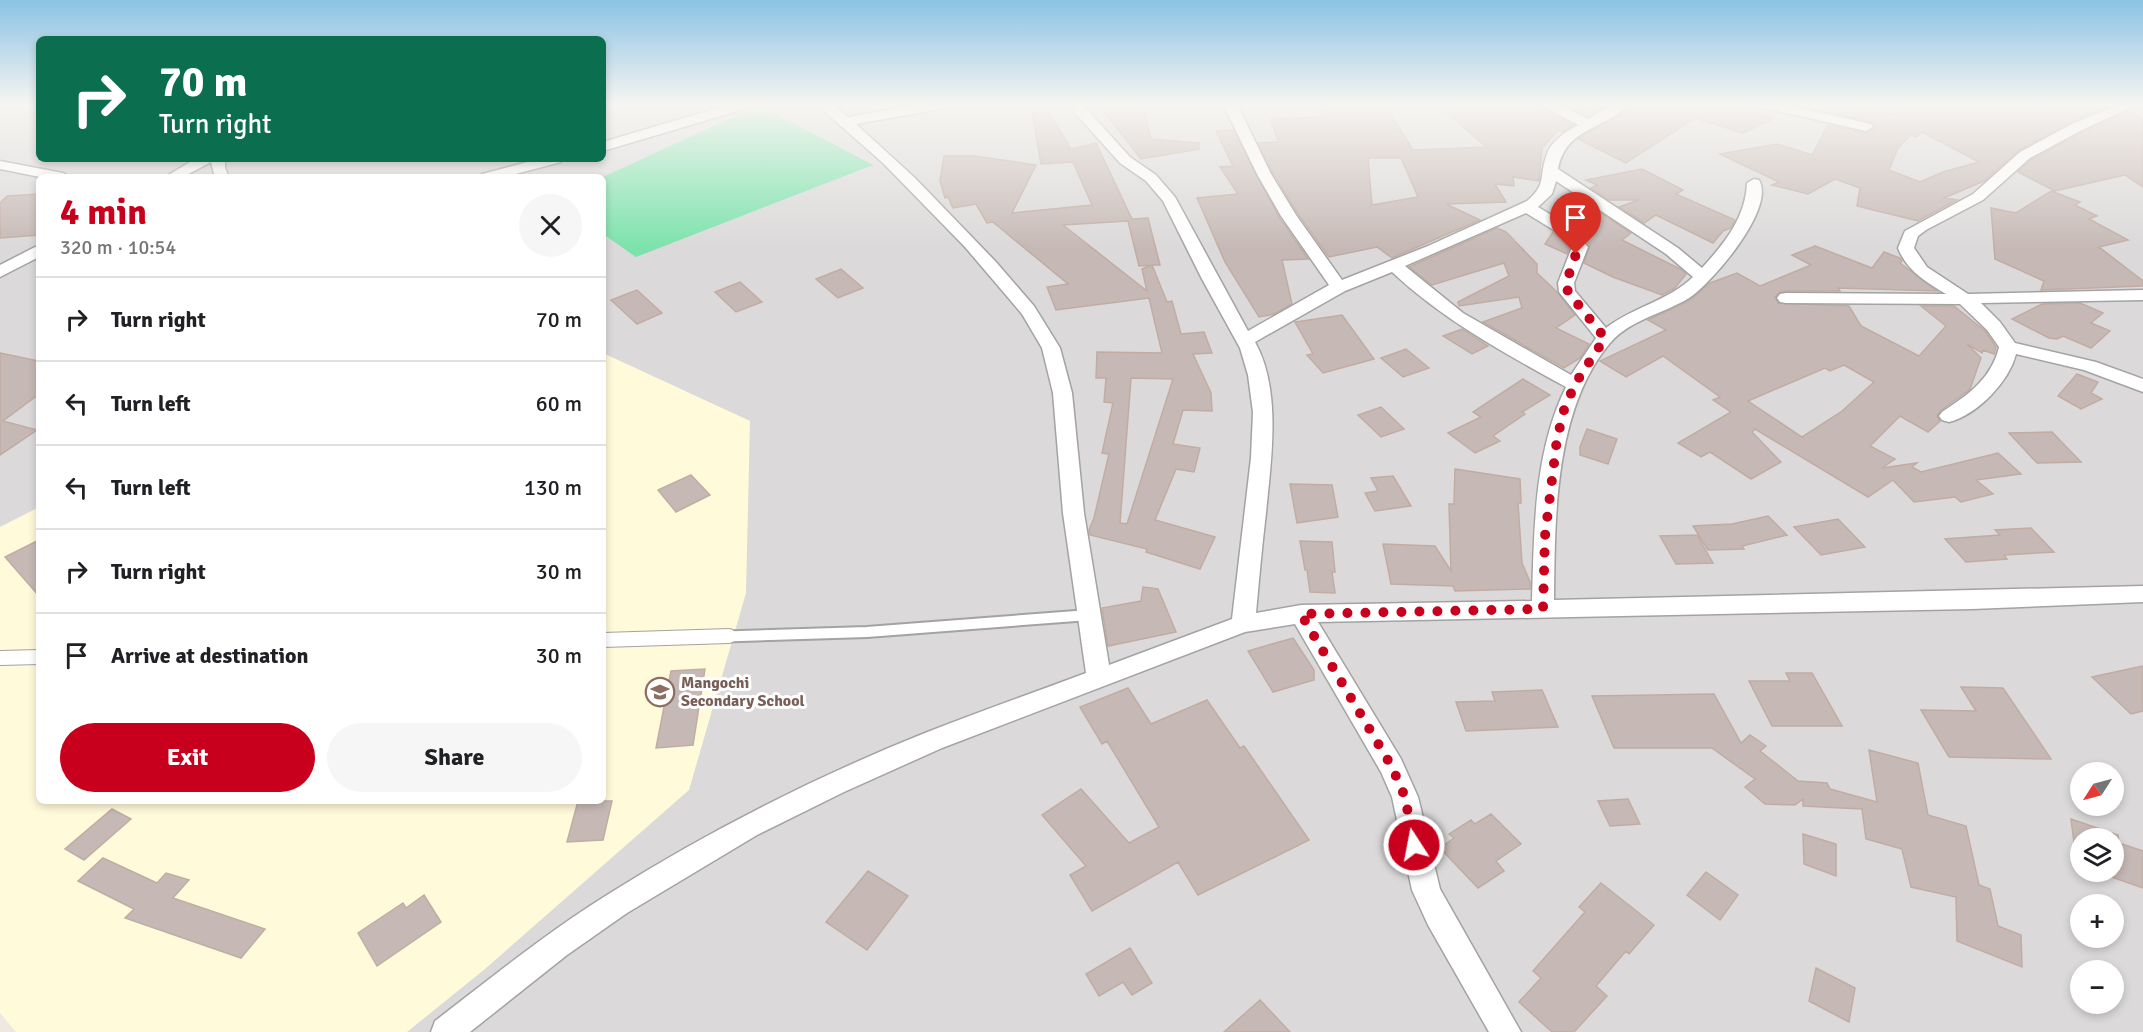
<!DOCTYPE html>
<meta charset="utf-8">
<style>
:root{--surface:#fff;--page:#f6f6f6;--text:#202124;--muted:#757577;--line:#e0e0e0;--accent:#c9001d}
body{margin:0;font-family:Signika,sans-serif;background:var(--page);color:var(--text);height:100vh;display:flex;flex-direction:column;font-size:22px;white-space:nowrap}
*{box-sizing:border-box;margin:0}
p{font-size:20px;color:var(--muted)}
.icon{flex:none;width:33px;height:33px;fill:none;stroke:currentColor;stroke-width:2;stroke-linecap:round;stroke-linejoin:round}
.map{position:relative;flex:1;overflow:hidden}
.panel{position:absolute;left:36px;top:174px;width:570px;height:630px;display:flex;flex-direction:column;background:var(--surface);border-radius:9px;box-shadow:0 3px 9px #0003}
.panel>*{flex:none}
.hud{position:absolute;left:36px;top:36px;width:570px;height:126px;border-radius:9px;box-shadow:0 3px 9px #0003;background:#0b6e4f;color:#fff;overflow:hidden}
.needle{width:39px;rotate:234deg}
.controls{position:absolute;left:2070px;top:762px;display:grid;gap:12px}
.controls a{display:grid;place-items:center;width:54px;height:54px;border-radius:50%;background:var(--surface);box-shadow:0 3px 9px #0003;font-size:30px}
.pin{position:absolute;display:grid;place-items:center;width:51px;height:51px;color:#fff;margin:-62px -26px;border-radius:50% 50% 50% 0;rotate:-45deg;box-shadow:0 0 6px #0007}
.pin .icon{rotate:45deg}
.me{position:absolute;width:66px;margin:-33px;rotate:349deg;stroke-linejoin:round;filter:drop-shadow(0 0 4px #0008)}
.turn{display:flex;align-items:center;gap:21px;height:126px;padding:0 24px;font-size:27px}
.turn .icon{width:78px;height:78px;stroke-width:2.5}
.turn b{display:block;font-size:42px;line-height:51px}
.round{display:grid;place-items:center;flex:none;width:63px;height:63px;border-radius:32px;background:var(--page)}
.overview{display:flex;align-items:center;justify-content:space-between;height:102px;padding:0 24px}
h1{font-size:36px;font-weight:700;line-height:45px;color:var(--accent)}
.button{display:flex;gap:12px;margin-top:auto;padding:12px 24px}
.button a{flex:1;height:69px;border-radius:36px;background:var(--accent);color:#fff;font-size:24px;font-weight:700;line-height:69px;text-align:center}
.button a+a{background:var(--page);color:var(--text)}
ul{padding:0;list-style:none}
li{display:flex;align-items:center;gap:18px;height:84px;padding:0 24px;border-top:2px solid var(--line)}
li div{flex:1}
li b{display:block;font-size:22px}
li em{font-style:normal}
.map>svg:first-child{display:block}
</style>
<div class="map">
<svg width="2143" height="1032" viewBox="0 0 2143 1032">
<rect width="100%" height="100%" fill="#eee8e1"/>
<path fill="#dbd9d9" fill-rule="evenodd" d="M0 104H39V159H603V104H2143V1032H30L0 990ZM39 177H603V801H39ZM2080 772H2114V806H2080ZM2080 838H2114V872H2080ZM2080 904H2114V938H2080ZM2080 970H2114V1004H2080Z"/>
<path fill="#fffada" d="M603 353 750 421 746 593 689 790 485 969 407 1032H16L0 1013V527L39 507V801H603Z"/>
<path fill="#7be2ab" d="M759 105 873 165 636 257 603 234V177Z"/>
<path fill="#c6b9b5" stroke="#c1aca3" stroke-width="1.5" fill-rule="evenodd" d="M1098 104H1143L1151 139 1199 143V149L1141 159Z
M1319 104H1348L1349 107 1385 105 1413 150 1486 147 1437 104H1538L1573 125 1563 132 1558 130 1542 148 1539 181 1513 177 1514 186 1495 184 1506 202 1446 204 1480 220 1392 258 1377 247 1329 257 1298 214 1273 173 1258 143 1278 142 1271 119 1325 117ZM1368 158H1401L1418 197 1372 205Z
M1563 104H1607L1588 116Z
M1631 104H1737L1773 119 1743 133 1695 118 1626 163 1578 139 1621 114Z
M1850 104 1889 115 1935 104H2085L2099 110 2069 123 2019 150 1984 181 1944 198 1957 200 1918 221 1857 206 1860 188 1835 179 1808 194 1772 185 1779 182 1720 154 1777 144 1812 155 1828 125 1866 133 1874 129 1875 126 1872 122 1834 113 1841 114ZM1922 132 1979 162 1943 172 1920 182 1889 170 1898 148 1911 135 1916 137Z
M1048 111 1071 149 1096 143 1132 219 1148 218 1160 265H1152L1167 302 1172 301 1181 334 1204 332 1212 353 1193 354 1211 393 1212 411 1183 410 1173 444 1200 448 1194 472 1176 469 1155 520 1215 537 1200 569 1146 552 1147 549 1090 535 1089 530 1094 518 1109 454 1102 453 1113 403 1104 402 1106 378H1096L1097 352 1162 353 1149 298 1056 310 1047 287 1068 284 993 222 987 223 976 204 953 208 948 197 945 198 940 181 944 156H975L1036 165 1012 213 1092 205 1073 162 1041 164 1032 113ZM1128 221 1139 266 1152 265 1142 269 1147 291 1063 225ZM1131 378 1173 379 1127 524 1120 523Z
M2130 113 2143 119V187L2125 175 2055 191 2018 172 2031 160 2081 133 2116 117Z
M1233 130 1279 217 1308 259 1282 260 1292 304 1274 314 1259 317 1225 262 1197 198 1238 194 1220 167 1233 166 1216 131Z
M1642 169 1683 190 1676 194 1735 220 1731 228 1723 231 1713 243 1656 215 1644 223 1619 207 1639 200H1609L1591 188 1597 185 1586 180Z
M2051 191 2080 202 2075 205 2097 216 2089 219 2128 240 2099 247 2143 281V286L2041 290 2044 281 1995 259 1991 208 2016 213Z
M39 194V235L0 238V203L7 196Z
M1601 213 1631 233 1622 240 1680 269 1686 274 1675 288 1662 295 1613 277 1584 263 1590 245 1571 224Z
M1497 228 1506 232 1537 264V273L1557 292 1575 315 1556 328 1589 344 1580 358 1564 368 1483 322 1522 308 1519 297 1459 306 1458 302 1509 276 1504 263 1432 285 1409 267Z
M1553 232 1569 248 1567 254 1545 244Z
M1815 246 1872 268 1884 252 1900 258 1902 261 1900 263 1937 291 1838 288 1840 291H1786L1780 292 1775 297 1778 303 1849 306 1861 326 1919 356 1946 326 1921 306H1954L1985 331 1996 347 1994 354 1983 350 1982 353 1967 344 1981 358 1970 389 1940 411 1937 416 1940 421 1928 432 1900 416 1870 446 1895 459 1882 468 1917 463 1912 467 1921 472 1998 453 2021 474 1976 480 1993 494 1961 502 1955 497 1914 502 1893 480 1868 497 1755 429 1752 432 1781 462 1751 479 1710 452 1701 457 1678 443 1731 412 1713 400 1720 397 1663 356 1626 377 1600 361 1666 330 1648 320 1690 300 1710 283 1737 273 1760 286 1811 265 1792 255ZM1844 365 1874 382 1841 412 1802 437 1748 401 1825 368 1830 371Z
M841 269 863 288 838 298 816 279Z
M740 282 762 302 736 312 715 292Z
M637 290 662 313 637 324 611 300Z
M2080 303 2103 313 2091 323 2110 331 2091 348 2063 336 2057 339 2049 338 2012 319 2042 304Z
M1342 315 1374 359 1323 373 1307 355 1313 354 1295 322Z
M1462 329 1474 337 1488 346 1472 354 1443 336Z
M1406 349 1429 368 1403 377 1381 358Z
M0 353 39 361V394L3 421 37 430 0 455Z
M2077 374 2098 382 2091 393 2102 399 2081 409 2058 396Z
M1523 379 1550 395 1522 412 1525 414 1493 436 1500 441 1475 453 1448 433 1481 417 1473 412Z
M1381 407 1404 429 1381 437 1358 415Z
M1587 429 1617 439 1608 464 1580 455V447Z
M2052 432 2081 462 2037 463 2009 433Z
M1455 469 1520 479 1521 503H1518L1522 563 1530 582V589L1455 591 1453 586 1391 584 1383 544 1435 546 1451 571 1449 504H1454Z
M691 475 710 495 676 512 658 490Z
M1393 476 1411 506 1375 511 1365 493 1378 491 1371 478Z
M1290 484 1332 485 1338 517 1297 523Z
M1768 516 1787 535 1742 546 1744 549 1708 550 1693 526 1732 524Z
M1838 519 1865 547 1821 555 1794 527Z
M2031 528 2054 552 2004 555 2007 559 1966 562 1945 539 2000 535 1995 530Z
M1697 535 1713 563 1676 564 1660 536Z
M39 540V596L5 557Z
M1300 541 1332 542 1335 572H1332L1335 593 1310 592 1307 570H1305Z
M1143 587 1158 589 1176 632 1108 646 1102 608 1141 601Z
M1293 638 1314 670V680L1273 692 1248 651Z
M2143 666V711L2131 714 2092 677Z
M705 669 693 745 656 748 671 671Z
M1786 673H1812L1842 726H1772L1749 681H1790Z
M1961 687 2003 688 2051 759 1949 757 1921 710 1976 711Z
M1128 688 1151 724 1207 700 1240 748 1244 746 1309 840 1198 895 1178 862 1092 911 1070 875 1086 866 1042 815 1081 789 1129 843 1159 827 1107 741 1102 744 1080 707Z
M1542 690 1558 727 1466 731 1456 702 1495 701 1492 692Z
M1714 694 1741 743 1750 735 1766 746 1760 751 1798 781 1827 783 1830 789 1877 802 1869 750 1918 763 1928 815 1966 826 1979 885 1990 889 1998 926 2021 935 2022 967 1957 941 1956 897 1911 887 1902 849 1866 839 1862 809 1803 806V799L1795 805 1765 804 1745 787 1755 779 1712 748H1614L1592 696Z
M1628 799 1640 824 1610 826 1598 801Z
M578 801H612L603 840 567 842Z
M112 809 131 819 84 860 65 849Z
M1491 814 1521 844 1496 861 1504 871 1478 888 1440 848 1454 838 1449 834 1471 820 1475 824Z
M2071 819 2118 835 2119 843 2143 851V888L2097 872H2114V838H2080V866L2077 865Z
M1803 834 1836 844V876L1804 864Z
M103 858 157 883 166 873 189 880 173 898 265 929 241 958 125 918 134 909 78 881Z
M868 871 908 896 867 950 826 922Z
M1706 872 1738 895 1720 920 1687 895Z
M1601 883 1654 925 1629 954 1626 951 1596 986 1607 996 1574 1032H1552L1519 1002 1541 978 1533 971 1585 912 1579 907Z
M424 895 441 922 377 966 358 933 403 903 406 908Z
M1130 948 1152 983 1132 995 1123 982 1099 996 1086 974Z
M1816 968 1855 988 1849 1022 1809 1001Z
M1260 1000 1290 1032H1224Z"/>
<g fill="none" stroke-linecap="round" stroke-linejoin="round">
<g stroke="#a3a3a3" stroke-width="14">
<path id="service-far1" d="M679 638 867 632 1089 615"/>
</g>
<g stroke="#a3a3a3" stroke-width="16">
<path id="service" d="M603 640 729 636
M0 658 39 657"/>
</g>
<g stroke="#a3a3a3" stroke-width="3">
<path id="minor" d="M731 104H753L751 107 603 151V142Z
M816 104H832L848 117 922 104H953L946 108 856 124 915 178 996 262 1034 306 1060 348 1072 393 1084 513 1109 665 1232 619 1251 458 1253 412 1248 375 1240 348 1202 279 1163 201 1146 181 1120 163 1067 104H1082L1130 157 1156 175 1175 197 1248 331 1329 285 1281 216 1257 174 1223 104H1237L1271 174 1296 215 1342 280 1428 246 1527 201C1548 183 1538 177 1547 154 1551 141 1567 131 1578 125L1540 104H1558L1588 119 1612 104H1629C1605 130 1566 127 1558 169L1678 248 1702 268C1724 244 1746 217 1747 183L1754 179 1759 180C1776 209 1711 284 1689 298 1663 314 1631 319 1610 343 1554 409 1555 518 1554 600L2143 586V602L1972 609 1318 622 1401 759 1418 797 1440 889 1521 1032H1489L1428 925 1412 890 1392 797 1381 772 1295 624 1245 632 942 748 844 792 757 835 627 913 567 955 470 1032H431L435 1021C491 978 546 933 607 895 707 832 815 777 925 733 978 712 1033 693 1086 673L1063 513 1053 393 1042 348 1022 314 965 247 884 164ZM1556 181 1666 254 1693 277C1668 301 1633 307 1606 328L1575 291 1574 283 1588 247 1568 225 1538 207 1552 194ZM1526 213 1557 232 1572 247 1558 283 1559 292 1596 338 1571 375 1463 313 1405 266ZM1392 272C1443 320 1504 353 1566 387 1534 452 1534 529 1532 601L1301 605 1256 613C1259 580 1262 546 1266 513 1271 460 1282 390 1255 342L1345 291Z
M1758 104H1784L1871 124 1873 127 1866 131 1760 107Z
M2119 104H2138L2080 131 2030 158 1983 200 1926 230 1918 236 1914 248 1927 267 1968 294 2143 290V300L1981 303 2000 322 2015 343 2096 362 2143 379V392L2084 370 2016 354C2009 382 1977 415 1949 422L1942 420 1939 416 1942 412C1968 395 1992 378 1999 347L1987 330 1960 304 1786 303 1780 302 1777 298 1780 294 1786 293 1946 294C1926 282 1907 271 1898 248L1905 231 1973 194 2020 152 2070 125Z
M195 159H225V168L229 177H215L211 162 183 177H165Z
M539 159H563L561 162 504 177H480L482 174Z
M0 161 63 173 70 177H40L0 169Z
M39 245V257L0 277V265Z"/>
</g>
<use href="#service-far1" stroke="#fff" stroke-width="10"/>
<use href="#service" stroke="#fff" stroke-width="14"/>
<use href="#minor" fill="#fff" fill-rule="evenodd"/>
</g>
<linearGradient id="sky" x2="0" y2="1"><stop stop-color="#8bc3e4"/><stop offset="0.42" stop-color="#f7f5f2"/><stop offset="1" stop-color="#f7f5f2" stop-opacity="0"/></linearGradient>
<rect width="2143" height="249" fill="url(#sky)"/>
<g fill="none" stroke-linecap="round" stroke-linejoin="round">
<path stroke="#c9001d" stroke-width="10" stroke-dasharray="0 18" d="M1414 845 1405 797 1392 767 1301 614 1543 609 1545 536 1557 439 1564 410 1575 384 1605 338 1568 292 1566 283 1576 254"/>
</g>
<defs>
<g id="school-ring" transform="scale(1.5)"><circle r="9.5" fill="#fff" stroke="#8d6e63" stroke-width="1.5"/><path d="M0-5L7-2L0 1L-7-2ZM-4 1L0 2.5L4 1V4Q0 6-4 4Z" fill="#8d6e63"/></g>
</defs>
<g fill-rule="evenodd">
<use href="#school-ring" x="660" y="692"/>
</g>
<g text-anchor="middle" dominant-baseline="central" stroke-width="6" stroke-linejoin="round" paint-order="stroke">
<g font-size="16" font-weight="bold" fill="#785e54" stroke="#fff" text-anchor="start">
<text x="681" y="683">Mangochi<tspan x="681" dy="18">Secondary School</tspan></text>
</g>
</g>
</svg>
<div class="controls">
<a><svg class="needle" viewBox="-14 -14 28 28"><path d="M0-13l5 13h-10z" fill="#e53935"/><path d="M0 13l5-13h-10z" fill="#757577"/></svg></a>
<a><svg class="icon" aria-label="layers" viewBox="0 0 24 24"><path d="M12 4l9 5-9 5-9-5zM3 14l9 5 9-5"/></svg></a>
<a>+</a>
<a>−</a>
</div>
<div class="pin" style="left:1576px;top:254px;background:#d93025"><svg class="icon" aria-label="arrive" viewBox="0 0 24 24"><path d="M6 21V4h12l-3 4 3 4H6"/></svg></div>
<svg class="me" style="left:1414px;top:845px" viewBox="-20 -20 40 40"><circle r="17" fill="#c9001d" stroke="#fff" stroke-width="3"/><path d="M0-11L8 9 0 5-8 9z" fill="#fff"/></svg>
<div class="hud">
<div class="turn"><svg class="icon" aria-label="right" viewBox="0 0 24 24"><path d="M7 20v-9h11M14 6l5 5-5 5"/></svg><div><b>70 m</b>Turn right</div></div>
</div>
<section class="panel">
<div class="overview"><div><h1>4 min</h1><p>320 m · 10:54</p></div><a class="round"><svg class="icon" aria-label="close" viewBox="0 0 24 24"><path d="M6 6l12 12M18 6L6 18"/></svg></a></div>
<ul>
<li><svg class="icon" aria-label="right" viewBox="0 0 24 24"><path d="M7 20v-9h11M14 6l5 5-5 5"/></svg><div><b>Turn right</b></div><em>70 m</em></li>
<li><svg class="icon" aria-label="left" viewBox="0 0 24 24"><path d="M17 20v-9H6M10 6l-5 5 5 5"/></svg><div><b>Turn left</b></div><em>60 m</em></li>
<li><svg class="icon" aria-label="left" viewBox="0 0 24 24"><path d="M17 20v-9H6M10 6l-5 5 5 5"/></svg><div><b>Turn left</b></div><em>130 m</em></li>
<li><svg class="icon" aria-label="right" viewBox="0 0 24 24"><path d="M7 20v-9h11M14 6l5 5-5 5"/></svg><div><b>Turn right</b></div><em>30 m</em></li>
<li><svg class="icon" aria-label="arrive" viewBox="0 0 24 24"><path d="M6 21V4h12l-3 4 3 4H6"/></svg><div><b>Arrive at destination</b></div><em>30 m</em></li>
</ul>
<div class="button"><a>Exit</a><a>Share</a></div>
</section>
</div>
